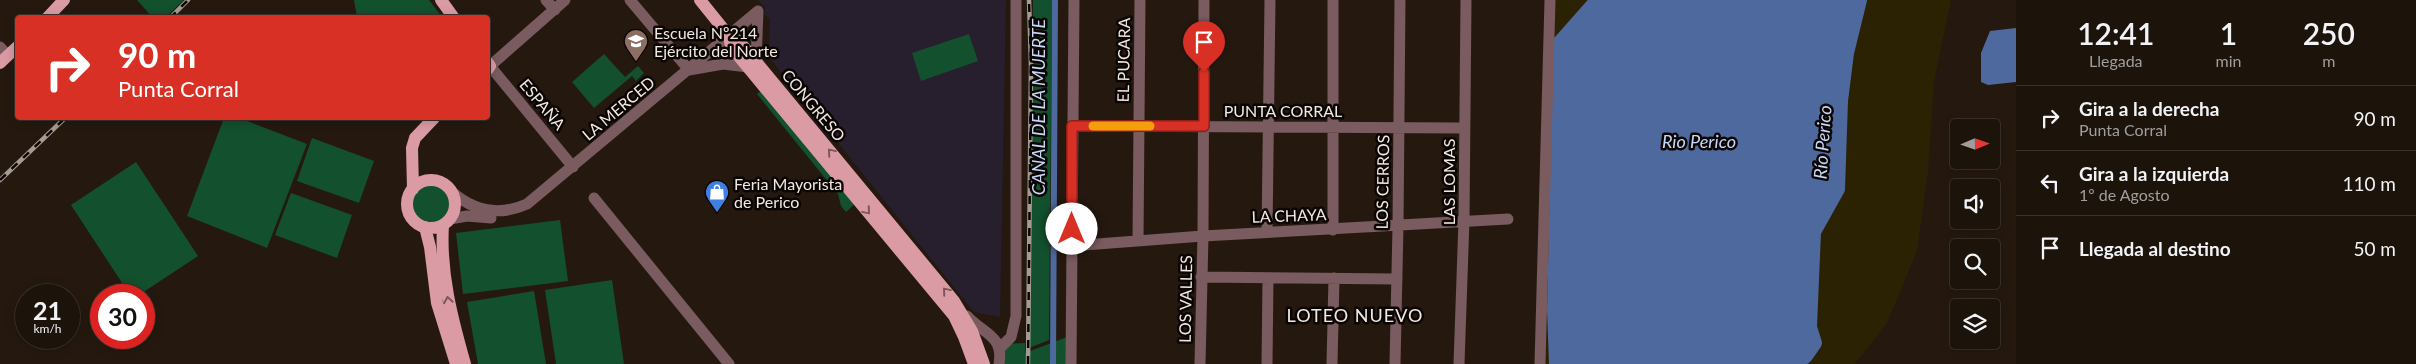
<!DOCTYPE html>
<html lang="es">
<meta charset="utf-8">
<style>
:root{--surface:#1c130b;--page:#292019;--text:#f1f3f6;--muted:#a09e9d;--line:#3a322c}
body{margin:0;font-family:Lato,sans-serif;background:var(--page);color:var(--text);height:100vh;display:flex;flex-direction:column;font-size:19px;white-space:nowrap}
*{box-sizing:border-box;margin:0}
p{font-size:16px;color:var(--muted)}
.icon{flex:none;width:28px;height:28px;fill:none;stroke:currentColor;stroke-width:2;stroke-linecap:round;stroke-linejoin:round}
.map{position:relative;flex:1;overflow:hidden}
.sheet{display:flex;flex-direction:column;background:var(--surface);width:400px}
.sheet>*{flex:none}
.top-card{position:absolute;left:15px;top:15px;width:475px;height:105px;border-radius:5px;box-shadow:0 2px 12px #0003,0 0 0 1px var(--line);background:#d93025;color:#fff;overflow:hidden}
.needle{width:32px;rotate:88deg}
.controls{position:absolute;left:1950px;top:119px;display:grid;gap:10px}
.controls a{display:grid;place-items:center;width:50px;height:50px;border-radius:5px;background:var(--surface);box-shadow:0 2px 12px #0003,0 0 0 1px var(--line);font-size:25px}
.speed{position:absolute;left:15px;top:284px;display:flex;gap:10px;font-size:25px;font-weight:700;text-align:center}
.speed>*{display:grid;place-content:center;width:65px;height:65px;border-radius:50%;background:var(--surface);box-shadow:0 2px 12px #0003,0 0 0 1px var(--line);line-height:1}
.speed small{font-size:12px;font-weight:400}
.speed .limit{border:8px solid #d22;background:#fff;color:#111}
.pin{position:absolute;display:grid;place-items:center;width:42px;height:42px;color:#fff;margin:-51px -21px;border-radius:50% 50% 50% 0;rotate:-45deg;box-shadow:0 0 5px #0007}
.pin .icon{rotate:45deg}
.me{position:absolute;width:55px;margin:-28px;rotate:0deg;stroke-linejoin:round;filter:drop-shadow(0 0 4px #0008)}
.turn{display:flex;align-items:center;gap:18px;height:105px;padding:0 20px;font-size:22px}
.turn .icon{width:65px;height:65px;stroke-width:2.5}
.turn b{display:block;font-size:35px;line-height:42px}
.eta{display:flex;justify-content:space-evenly;align-items:center;height:85px;text-align:center}
.eta b{font-size:30px;font-weight:600;line-height:35px}
ul{padding:0;list-style:none}
li{display:flex;align-items:center;gap:15px;height:65px;padding:0 20px;border-top:1px solid var(--line)}
li div{flex:1}
li b{display:block;font-size:19px}
li em{font-style:normal}
main{display:flex;flex:1;min-height:0}
.map>svg:first-child{display:block}
</style>
<main>
<div class="map">
<svg width="2016" height="364" viewBox="0 0 2016 364">
<rect width="100%" height="100%" fill="#25190f"/>
<path fill="#271f2d" d="M758 0H1006L1000 317 974 312 769 57 770 20 764 14 765 8Z"/>
<path fill="#13502d" d="M137 0H184L166 17 153 18Z
M354 0H429L442 17H357Z
M1033 0H1052L1049 340 1029 348Z
M969 34 978 61 921 81 912 53Z
M604 54 625 77 638 66 644 73 636 81 632 76 594 108 572 82Z
M761 91 856 203 846 212 841 206 838 194 757 94Z
M224 118H239L307 144 267 248 187 216Z
M312 138 374 161 359 203 297 181Z
M136 162 198 256 139 295H130L71 205Z
M412 203a20 20 0 1 1 40 0a20 20 0 1 1-40 0Z
M291 193 352 215 337 258 275 235Z
M560 220 568 281 463 294 456 233Z
M612 280 624 364H556L545 290Z
M534 291 546 364H478L467 302Z
M1067 337V364H1000L1001 344 1025 343V353Z"/>
<path fill="#2a2202" d="M1555 0H1951L1934 81 1928 172 1917 251 1887 323 1855 364H1545Z"/>
<path fill="#4e699d" d="M1052 0H1058L1056 364H1050Z
M1597 0H1860L1847 53 1841 101 1838 189 1814 232 1810 327 1815 343 1806 356 1796 364H1556L1554 310 1560 42Z
M2016 28V82L1988 85 1981 82V53L1990 31Z"/>
<g fill="none" stroke-linecap="round" stroke-linejoin="round">
<path stroke="#4e699d" stroke-width="14" d="M1556 364 1554 310 1560 42 1597 0
M1796 364 1806 356 1815 343 1810 327 1814 232 1838 189 1841 101 1847 53 1860 0"/>
<path stroke="#795b60" stroke-width="11" d="M546 0 555 10
M565 0 490 66 573 167
M630 0 689 70 723 64 748 67
M0 47 8 56
M756 61 758 11
M1072 126 1464 128
M452 192C475 212 500 216 527 204L758 11
M594 198 729 364
M450 219 467 216 491 218
M1333 230V0
M1267 232 1270 0
M1138 241 1140 0
M1071 246 1203 236 1508 219
M1201 277 1397 279
M967 316C983 334 1004 335 999 364
M1000 348 1011 337 1016 316V0
M1071 364 1074 0
M1200 364 1203 236 1204 0
M1267 364 1268 278
M1332 364 1334 278
M1395 364 1398 226 1400 0
M1459 364 1464 220 1466 0
M1540 364 1550 0"/>
<path stroke="#da9ba5" stroke-width="12" d="M441 0 454 18
M700 0 729 36 739 41 954 301 972 331 984 364
M47 18 64 0
M729 36 731 47 954 316 964 337 974 364
M0 63 18 46
M488 63 490 66 488 69
M407 204a24 24 0 1 1 48 0a24 24 0 1 1-48 0Z
M413 189 412 148 415 138 434 118
M443 225C440 273 452 318 465 364
M425 227 430 247 437 303 456 364"/>
<g stroke="#a59b93" stroke-width="4.5">
<path id="rail" d="M170 18 188 0
M0 180 65 118
M1028 364 1031 65 1029 0"/>
</g>
<use href="#rail" stroke="#0a0503" stroke-width="2.5" stroke-dasharray="8" stroke-linecap="butt"/>
</g>
<defs><path id="oneway-chevron" d="M-2-3.5L2.5 0L-2 3.5" fill="none" stroke-width="1.6" stroke-linecap="round" stroke-linejoin="round" transform="scale(1.25)"/></defs>
<g stroke="#7c585c">
<use href="#oneway-chevron" transform="translate(831 152) rotate(-130)"/>
<use href="#oneway-chevron" transform="translate(867 211) rotate(50)"/>
<use href="#oneway-chevron" transform="translate(946 291) rotate(-130)"/>
<use href="#oneway-chevron" transform="translate(448 300) rotate(-100)"/>
</g>
<g fill="none" stroke-linecap="round" stroke-linejoin="round">
<g stroke="#8d1f18" stroke-width="12">
<path id="route" d="M1072 229V126H1204V72"/>
</g>
<use href="#route" stroke="#d93025" stroke-width="9"/>
<path stroke="#f59e0b" stroke-width="9" d="M1093 126H1150"/>
</g>
<defs>
<g id="school-pin" transform="scale(1.25)"><path d="M0 17L-7.5 6A9.5 9.5 0 1 1 7.5 6Z" fill="#8d6e63" stroke="#0a0503"/><path d="M0-5L7-2L0 1L-7-2ZM-4 1L0 2.5L4 1V4Q0 6-4 4Z" fill="#fff"/></g>
<g id="shop-pin" transform="scale(1.25)"><path d="M0 17L-7.5 6A9.5 9.5 0 1 1 7.5 6Z" fill="#3f7fe0" stroke="#0a0503"/><path d="M-5-2.5h2.3a2.7 3.5 0 0 1 5.4 0H5L5.5 6h-11ZM-1.5-2.5h3a1.5 2.3 0 0 0-3 0Z" fill="#fff"/></g>
</defs>
<g fill-rule="evenodd">
<use href="#school-pin" x="636" y="41"/>
<use href="#shop-pin" x="717" y="192"/>
</g>
<g text-anchor="middle" dominant-baseline="central" stroke-width="5" stroke-linejoin="round" paint-order="stroke">
<g font-size="16" fill="#f1e8e2" stroke="#0a0503" text-anchor="start">
<text x="654" y="32">Escuela Nº214<tspan x="654" dy="18">Ejército del Norte</tspan></text>
<text x="734" y="183">Feria Mayorista<tspan x="734" dy="18">de Perico</tspan></text>
</g>
<g font-size="16" fill="#f1e8e2" stroke="#0a0503">
<text transform="translate(1123 60) rotate(-89)">EL PUCARA</text>
<text transform="translate(543 104) rotate(50)">ESPAÑA</text>
<text transform="translate(814 105) rotate(50)">CONGRESO</text>
<text transform="translate(618 108) rotate(-40)">LA MERCED</text>
<text x="1283" y="110">PUNTA CORRAL</text>
<text transform="translate(1382 182) rotate(-89)">LOS CERROS</text>
<text transform="translate(1448 182) rotate(-90)">LAS LOMAS</text>
<text transform="translate(1289 215) rotate(-2)">LA CHAYA</text>
<text transform="translate(1185 299) rotate(-89)">LOS VALLES</text>
</g>
<g font-size="18" font-style="italic" fill="#c6d7f7" stroke="#0a0503">
<text transform="translate(1038 107) rotate(-90)">CANAL DE LA MUERTE</text>
<text x="1699" y="141">Rio Perico</text>
<text transform="translate(1822 142) rotate(-86)">Río Perico</text>
</g>
<g font-size="18" letter-spacing="1" fill="#f1e8e2" stroke="#0a0503">
<text x="1355" y="315">LOTEO NUEVO</text>
</g>
</g>
</svg>
<div class="controls">
<a><svg class="needle" viewBox="-14 -14 28 28"><path d="M0-13l5 13h-10z" fill="#e53935"/><path d="M0 13l5-13h-10z" fill="#a09e9d"/></svg></a>
<a><svg class="icon" aria-label="sound" viewBox="0 0 24 24"><path d="M4 9h4l5-4v14l-5-4H4zM17 9q2 3 0 6"/></svg></a>
<a><svg class="icon" aria-label="search" viewBox="0 0 24 24"><circle cx="10" cy="10" r="6"/><path d="M15 15l6 6"/></svg></a>
<a><svg class="icon" aria-label="layers" viewBox="0 0 24 24"><path d="M12 4l9 5-9 5-9-5zM3 14l9 5 9-5"/></svg></a>
</div>
<div class="speed"><div>21<small>km/h</small></div><div class="limit">30</div></div>
<div class="pin" style="left:1204px;top:72px;background:#d93025"><svg class="icon" aria-label="arrive" viewBox="0 0 24 24"><path d="M6 21V4h12l-3 4 3 4H6"/></svg></div>
<svg class="me" style="left:1072px;top:229px" viewBox="-20 -20 40 40"><circle r="19" fill="#fff"/><path d="M0-13L10 11 0 6-10 11z" fill="#d93025"/></svg>
<div class="top-card">
<div class="turn"><svg class="icon" aria-label="right" viewBox="0 0 24 24"><path d="M7 20v-9h11M14 6l5 5-5 5"/></svg><div><b>90 m</b>Punta Corral</div></div>
</div>
</div>
<section class="sheet">
<div class="eta">
<div><b>12:41</b><p>Llegada</p></div>
<div><b>1</b><p>min</p></div>
<div><b>250</b><p>m</p></div>
</div>
<ul>
<li><svg class="icon" aria-label="right" viewBox="0 0 24 24"><path d="M7 20v-9h11M14 6l5 5-5 5"/></svg><div><b>Gira a la derecha</b><p>Punta Corral</p></div><em>90 m</em></li>
<li><svg class="icon" aria-label="left" viewBox="0 0 24 24"><path d="M17 20v-9H6M10 6l-5 5 5 5"/></svg><div><b>Gira a la izquierda</b><p>1º de Agosto</p></div><em>110 m</em></li>
<li><svg class="icon" aria-label="arrive" viewBox="0 0 24 24"><path d="M6 21V4h12l-3 4 3 4H6"/></svg><div><b>Llegada al destino</b></div><em>50 m</em></li>
</ul>
</section>
</main>
